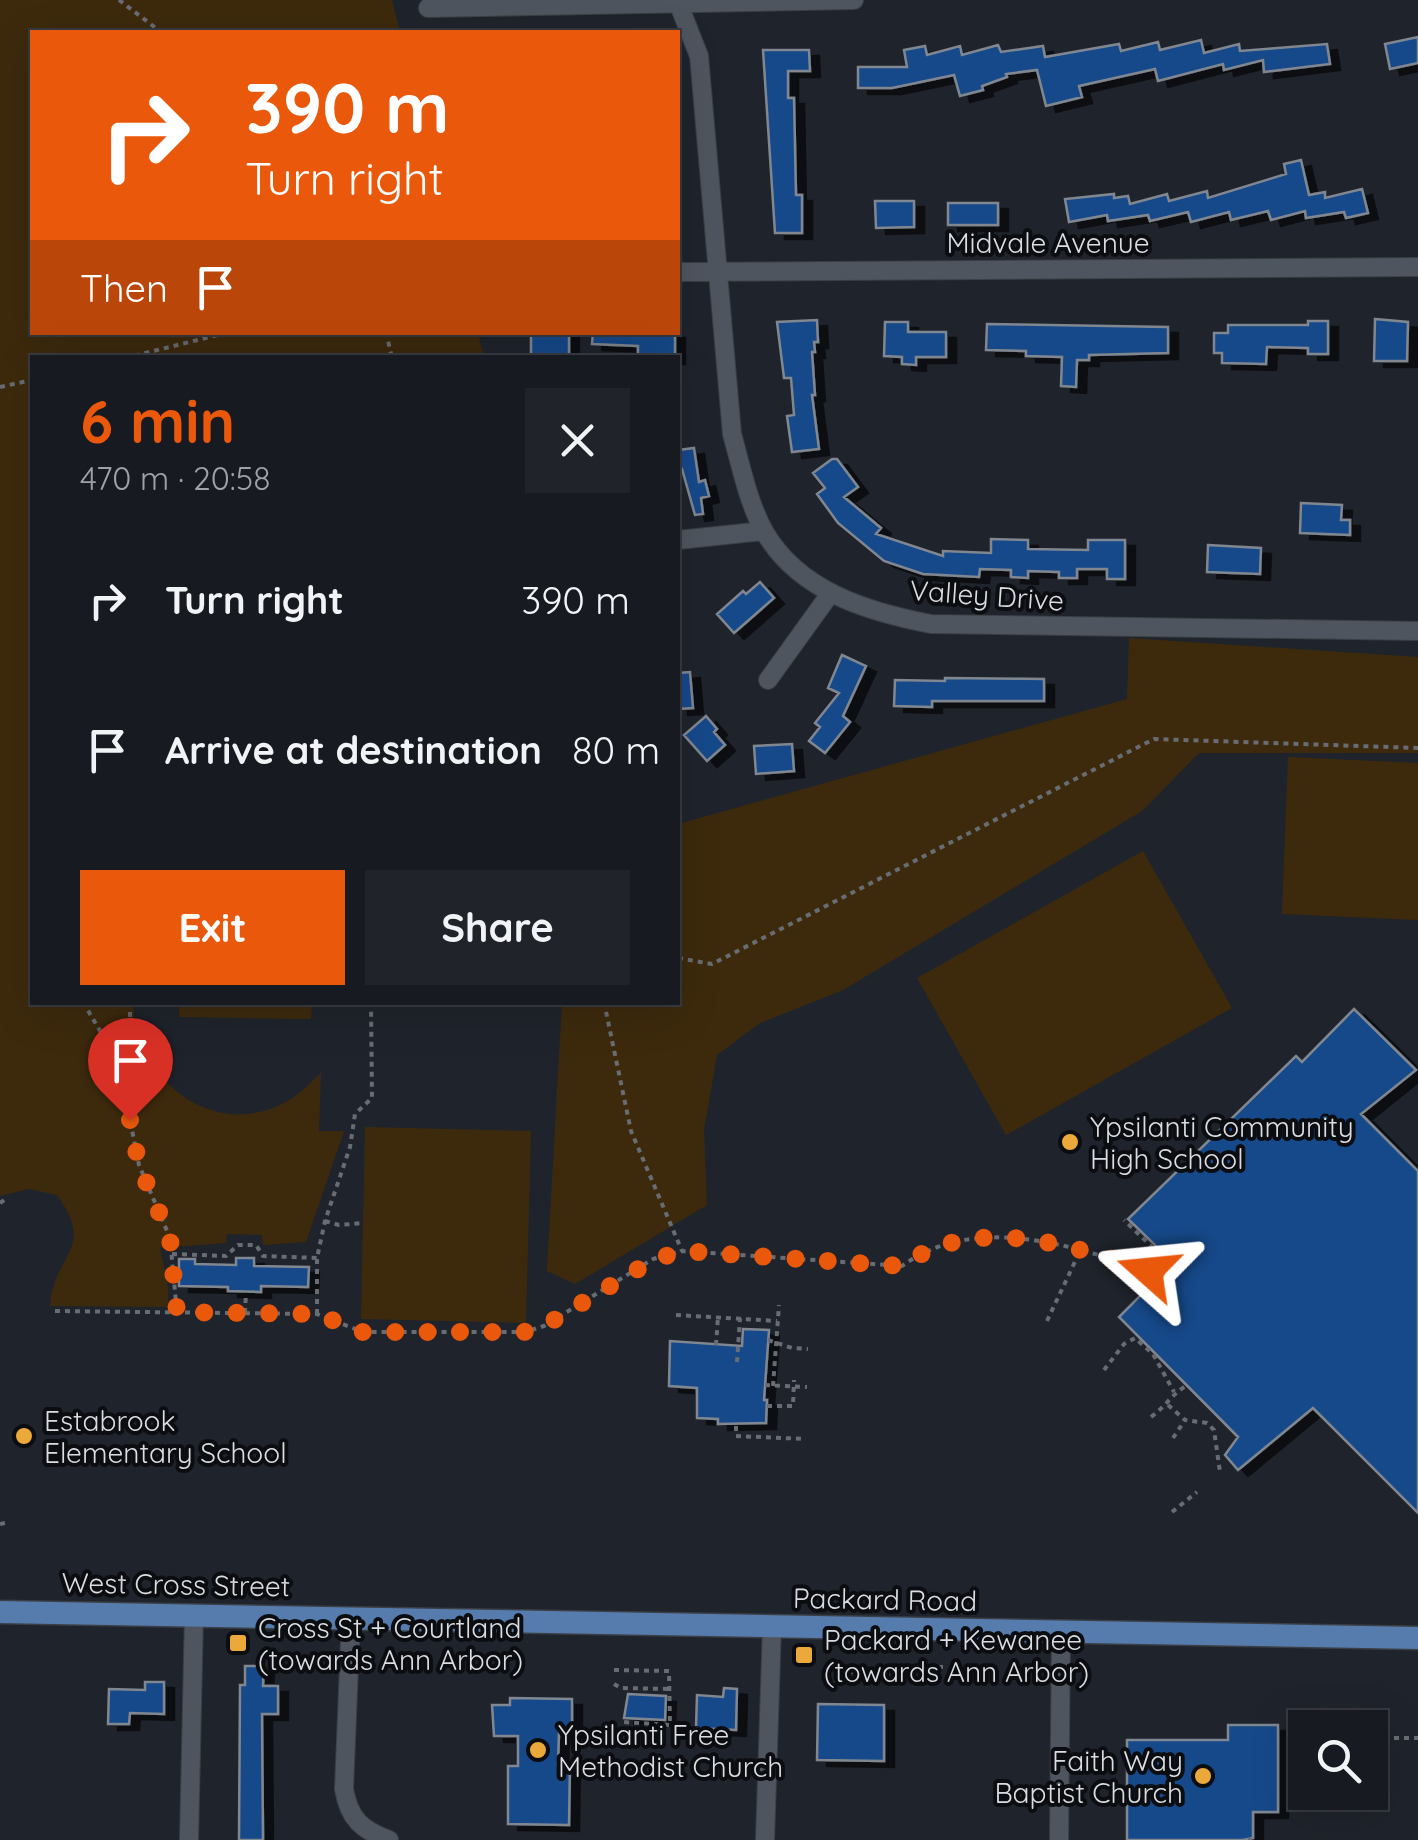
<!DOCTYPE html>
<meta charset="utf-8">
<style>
:root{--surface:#171b21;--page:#20242a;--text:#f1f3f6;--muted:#9ea1a5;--line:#36393f;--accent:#ea580c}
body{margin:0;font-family:Quicksand,sans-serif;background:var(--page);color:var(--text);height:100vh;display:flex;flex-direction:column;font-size:38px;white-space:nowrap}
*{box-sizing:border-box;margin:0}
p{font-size:32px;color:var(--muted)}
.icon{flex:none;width:55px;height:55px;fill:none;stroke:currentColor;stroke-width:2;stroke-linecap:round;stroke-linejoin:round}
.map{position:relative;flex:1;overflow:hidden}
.drawer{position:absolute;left:30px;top:355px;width:650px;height:650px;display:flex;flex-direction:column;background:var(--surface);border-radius:0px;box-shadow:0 10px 40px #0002,0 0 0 2px var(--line)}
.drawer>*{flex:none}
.banner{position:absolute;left:30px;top:30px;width:650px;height:305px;border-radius:0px;box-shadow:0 10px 40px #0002,0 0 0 2px var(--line);background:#ea580c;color:#fff;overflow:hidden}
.buttons{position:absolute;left:1288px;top:1710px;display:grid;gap:20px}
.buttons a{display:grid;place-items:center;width:100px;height:100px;border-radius:0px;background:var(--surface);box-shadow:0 10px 40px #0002,0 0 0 2px var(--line);font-size:50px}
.pin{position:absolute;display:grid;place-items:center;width:85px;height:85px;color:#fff;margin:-102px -42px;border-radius:50% 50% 50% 0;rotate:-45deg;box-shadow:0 0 10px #0007}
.pin .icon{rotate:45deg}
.me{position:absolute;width:110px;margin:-55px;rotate:288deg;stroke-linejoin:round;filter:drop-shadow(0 0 8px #0008)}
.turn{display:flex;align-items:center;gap:35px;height:210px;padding:0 50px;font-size:45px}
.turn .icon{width:130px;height:130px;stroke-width:2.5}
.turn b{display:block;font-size:70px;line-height:85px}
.then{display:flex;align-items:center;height:95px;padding:0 50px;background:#0003;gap:20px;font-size:38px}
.round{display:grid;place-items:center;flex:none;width:105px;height:105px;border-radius:0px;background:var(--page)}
.summary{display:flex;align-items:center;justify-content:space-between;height:170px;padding:0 50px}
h1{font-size:60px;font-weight:700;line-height:75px;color:var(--accent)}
.action{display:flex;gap:20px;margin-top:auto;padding:20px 50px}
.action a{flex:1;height:115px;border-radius:0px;background:var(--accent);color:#fff;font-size:40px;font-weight:700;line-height:115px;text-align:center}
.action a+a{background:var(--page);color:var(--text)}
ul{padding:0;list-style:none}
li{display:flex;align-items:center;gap:30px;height:150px;padding:0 50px}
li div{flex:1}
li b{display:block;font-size:38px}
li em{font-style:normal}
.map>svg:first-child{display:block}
</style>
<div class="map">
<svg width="1418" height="1840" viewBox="0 0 1418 1840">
<defs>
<filter id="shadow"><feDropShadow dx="10" dy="6" stdDeviation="0" flood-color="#0009"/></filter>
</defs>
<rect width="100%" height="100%" fill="#1f242c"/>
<path fill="#3d2a0d" d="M0 0H392L400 32H32V332L478 333 484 357 32 358V1002L133 1003C136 1087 225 1148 298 1094 306 1088 313 1080 321 1073L319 1131H344L306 1242 263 1245 262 1235 227 1234 226 1243 160 1248 168 1287V1307L50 1306C53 1254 97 1250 57 1195L29 1189 0 1196Z
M1129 638 1418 657V753H1199L1142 811 843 990 760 1023 717 1055 704 1130 707 1205 575 1284 547 1271 562 1003 678 1002V824L1127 699Z
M1288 757 1418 763V920L1282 914Z
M1143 851 1232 1008 1006 1135 917 978Z
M179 1003H312L311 1019 179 1017Z
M365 1127 531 1131 526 1323 361 1319Z"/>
<path fill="#15498a" stroke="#808790" stroke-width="2.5" filter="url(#shadow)" d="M1418 37V63L1390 69 1385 44Z
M1201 40 1204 53 1239 44 1240 51 1327 44 1330 64 1264 72 1263 60 1224 70 1223 64 1158 81 1155 69 1079 86 1082 97 1046 106 1037 70 1006 74 1007 77 982 86 983 90 960 96 954 75 892 88H858V67H907L904 50 925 46 927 55 960 46 962 55 998 45 1001 52 1043 46 1045 57 1119 44 1121 51 1158 42 1160 50Z
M763 50H809L810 71H788V98H794L796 195H802V233H775Z
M1301 160 1309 195 1325 192V198L1362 189 1368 213 1346 218 1344 212 1306 218 1305 211 1271 220 1268 211 1231 220 1229 212 1191 222 1188 212 1150 221 1148 215 1108 221 1107 215 1069 222 1065 199 1114 194V198L1128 196 1130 204 1167 194 1169 201 1207 191 1208 198 1286 174 1284 164Z
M875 201H914V227L876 228Z
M948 203H998V225H948Z
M1375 319 1408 322 1407 361H1374Z
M817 320 818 342H814L815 352H812L815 395H812L819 449 792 452 787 416 794 415 791 378H784L777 322Z
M1308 321H1328V354H1308V348L1267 347 1266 364 1222 363V353H1214V333H1228V325H1308Z
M885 322H908V332H946V357H916V365L902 364V357L884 356Z
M987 324 1168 327V353L1089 355V360H1077L1076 387 1061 386 1062 357 1026 356V351L986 350Z
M531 332H569V358H531Z
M593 332H675V358H638V346L592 344Z
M694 448 699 482 705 480 709 496 701 498 703 514 695 515 682 469 678 470V450Z
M832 459H837L858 487 844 497 881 528 876 534 943 556V551L991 553V539L1028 540V549L1088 550V540H1125V579H1107V569H1077V578H1059V572L1028 571V578L1011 577V570L980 569 979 577 923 574 884 561 838 523 817 494 825 488 813 473Z
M1301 503 1342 505 1341 520H1350V535L1300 533Z
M1208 545 1261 548 1260 574 1207 572Z
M760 582 774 598 734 633 717 614 743 591 746 594Z
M842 655 866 666 843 716 850 722 825 753 809 741 820 727 815 723 839 693 828 688Z
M690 672 693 708 678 709V673Z
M945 678 1044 679V701H932V707L894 706 895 680 945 681Z
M706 716 717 729 714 732 725 745 707 761 684 735Z
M792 744 794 771 756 774 754 746Z
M1354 1009 1416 1070 1361 1114 1418 1171V1513L1313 1408 1238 1470 1225 1455 1238 1437 1119 1317 1154 1282 1156 1246 1128 1219 1296 1056 1302 1062Z
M236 1258H254V1266L309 1267 308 1287 261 1286V1292L228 1291V1287L179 1286V1259H195V1264L236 1265Z
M743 1329 769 1330 764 1400H767L766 1423 718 1424V1419L697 1418V1388L669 1386 670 1341 742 1346Z
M245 1666H264L263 1686H278V1714H262L263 1840H239L240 1685H245Z
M145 1682H164V1714L130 1713 129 1724H108L109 1689 145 1690Z
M724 1688 737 1689 736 1730 696 1728 697 1695 723 1697Z
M628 1694 666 1696 665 1720 624 1718Z
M510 1698 572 1699V1732H559L558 1765H570L569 1825 508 1824V1766H518V1736H494L492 1705H510Z
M818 1704 884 1705V1761L817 1760Z
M1228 1725H1278V1812H1253V1838L1243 1840H1127V1740H1228Z"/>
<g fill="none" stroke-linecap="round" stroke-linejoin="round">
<g stroke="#3b3f45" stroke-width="20">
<path id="minor" d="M677 0 699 56 732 434C741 466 748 502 764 531 798 591 868 612 931 624L1418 631
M428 8 854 0
M678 272 1418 267
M678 540 764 531
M768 680 830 594
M351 1617 344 1789C349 1819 362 1830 389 1840
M189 1840 194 1615
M765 1840 772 1626
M1059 1840 1061 1633"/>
</g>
<g stroke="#3b3f45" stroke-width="25">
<path id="major" d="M0 1612 1418 1638"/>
</g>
<path stroke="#686c73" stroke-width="4" stroke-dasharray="5 5" stroke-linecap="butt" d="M119 0 161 32
M386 332 392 358
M125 358 230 332
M0 387 32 380
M678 958 712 964 1154 739 1418 748
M83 1002 113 1053 128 1111
M130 1002V1120L139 1165 170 1238 177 1313
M604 1002 631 1131 682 1251
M0 1203 7 1198
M325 1221 339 1225 363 1223
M172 1254 226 1256 238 1245H256L263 1256 317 1258
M55 1311 317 1314 363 1332H525L544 1326 653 1259 682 1251 902 1266C975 1213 1071 1245 1148 1271L1151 1246 1124 1220
M245 1313 246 1292
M317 1314V1258L325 1221 350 1147 355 1114 372 1098 371 1002
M676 1315 777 1321
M1047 1321 1081 1249
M768 1340 792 1348 808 1349
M716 1345 718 1317
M737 1362 740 1318
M1104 1370 1124 1344 1135 1338 1153 1354 1174 1392
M765 1385 807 1387
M773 1386 779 1305
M1168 1405 1185 1420 1207 1423 1214 1430 1220 1472
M767 1406H793L794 1380
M1151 1417C1166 1406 1172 1394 1186 1386
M736 1426V1436L806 1439
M1173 1438 1185 1420
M1172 1512 1197 1492
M0 1524 5 1523
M939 1667H943
M614 1670 669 1671 670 1725 623 1722
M856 1671H886V1666
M614 1684 621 1688 669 1689
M833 1684 852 1671 869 1685
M1384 1738H1418
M1250 1840V1838"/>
<use href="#minor" stroke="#4f555e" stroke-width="18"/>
<use href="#major" stroke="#567cae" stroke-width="22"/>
</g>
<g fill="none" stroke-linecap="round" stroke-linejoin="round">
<path stroke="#ea580c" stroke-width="18" stroke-dasharray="0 32.4" d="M130 1120 139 1165 170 1238 177 1312 317 1314 362 1332H524L544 1326 653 1260 682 1251 902 1266C975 1213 1071 1245 1148 1271"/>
</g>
<g fill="#eca93b" stroke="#0b0d11" stroke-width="4">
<circle cx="1070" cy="1142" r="10"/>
<circle cx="24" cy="1436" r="10"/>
<rect x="228" y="1633" width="20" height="20" rx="5"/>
<rect x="794" y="1645" width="20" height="20" rx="5"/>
<circle cx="538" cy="1750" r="10"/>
<circle cx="1203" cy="1776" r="10"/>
</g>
<g text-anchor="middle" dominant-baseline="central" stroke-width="8" stroke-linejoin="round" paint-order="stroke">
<g font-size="28" fill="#d9dde2" stroke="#0b0d11">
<text x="1048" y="242">Midvale Avenue</text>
<text transform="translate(987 595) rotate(4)">Valley Drive</text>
<text transform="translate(176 1584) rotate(1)">West Cross Street</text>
<text transform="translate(885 1599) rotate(1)">Packard Road</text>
</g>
<g font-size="28" fill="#d9dde2" stroke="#0b0d11" text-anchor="start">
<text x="1090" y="1126">Ypsilanti Community<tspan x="1090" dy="32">High School</tspan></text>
<text x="44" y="1420">Estabrook<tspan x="44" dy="32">Elementary School</tspan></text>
<text x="258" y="1627">Cross St + Courtland<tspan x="258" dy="32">(towards Ann Arbor)</tspan></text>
<text x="824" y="1639">Packard + Kewanee<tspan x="824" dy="32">(towards Ann Arbor)</tspan></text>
<text x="558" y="1734">Ypsilanti Free<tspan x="558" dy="32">Methodist Church</tspan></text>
<text x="1183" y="1760" text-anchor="end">Faith Way<tspan x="1183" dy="32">Baptist Church</tspan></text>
</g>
</g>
</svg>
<div class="buttons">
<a><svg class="icon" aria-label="search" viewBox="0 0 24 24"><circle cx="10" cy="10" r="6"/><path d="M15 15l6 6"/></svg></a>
</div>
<div class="pin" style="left:130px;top:1120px;background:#d93025"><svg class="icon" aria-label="arrive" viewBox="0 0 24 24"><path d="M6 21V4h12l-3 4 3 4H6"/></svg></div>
<svg class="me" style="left:1148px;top:1271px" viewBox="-20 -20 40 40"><path d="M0-17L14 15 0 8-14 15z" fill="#ea580c" stroke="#fff" stroke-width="4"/></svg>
<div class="banner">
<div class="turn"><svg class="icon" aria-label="right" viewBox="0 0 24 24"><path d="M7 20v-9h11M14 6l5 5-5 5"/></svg><div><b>390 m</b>Turn right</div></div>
<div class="then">Then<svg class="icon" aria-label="arrive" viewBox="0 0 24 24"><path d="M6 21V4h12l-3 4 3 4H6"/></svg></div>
</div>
<section class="drawer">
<div class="summary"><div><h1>6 min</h1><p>470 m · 20:58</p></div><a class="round"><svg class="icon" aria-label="close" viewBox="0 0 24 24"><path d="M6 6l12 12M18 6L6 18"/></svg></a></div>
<ul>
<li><svg class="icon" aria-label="right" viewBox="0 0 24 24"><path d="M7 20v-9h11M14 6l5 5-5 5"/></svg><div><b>Turn right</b></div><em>390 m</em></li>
<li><svg class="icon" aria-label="arrive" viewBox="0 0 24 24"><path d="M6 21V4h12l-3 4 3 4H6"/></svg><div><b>Arrive at destination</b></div><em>80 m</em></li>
</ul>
<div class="action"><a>Exit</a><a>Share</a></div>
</section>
</div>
